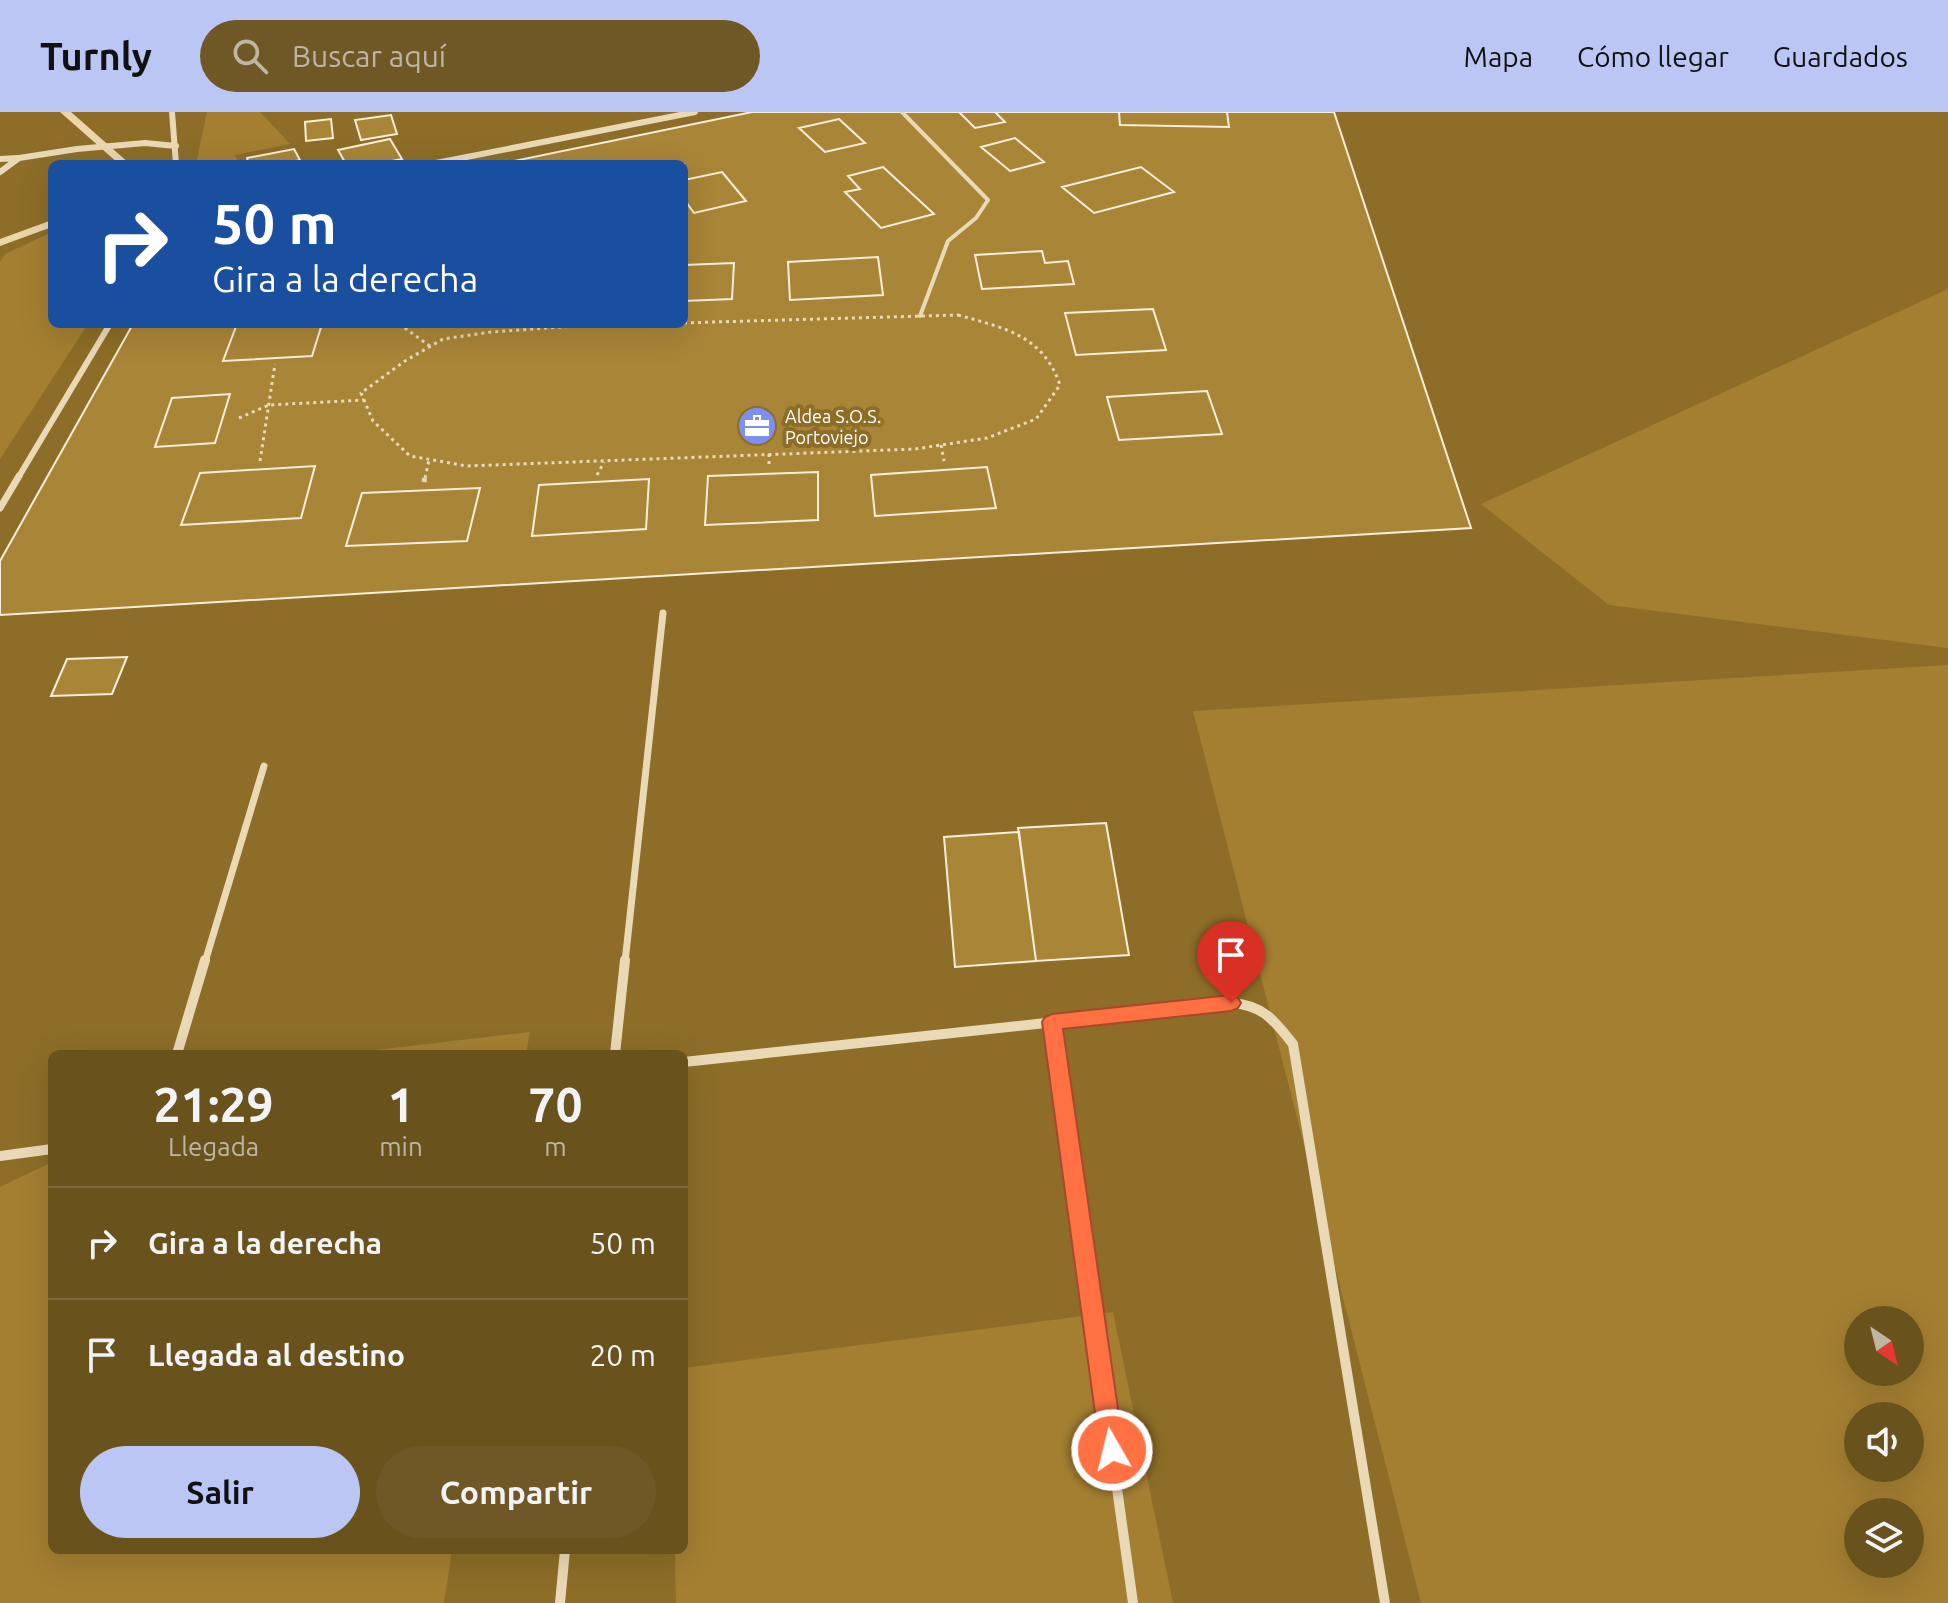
<!DOCTYPE html>
<html lang="es">
<meta charset="utf-8">
<style>
:root{--surface:#6a521d;--page:#6f5826;--text:#f1f3f6;--muted:#beb6a4;--line:#7d693b;--accent:#bcc6f5}
body{margin:0;font-family:Ubuntu,sans-serif;background:var(--page);color:var(--text);height:100vh;display:flex;flex-direction:column;font-size:30px;white-space:nowrap}
*{box-sizing:border-box;margin:0}
p{font-size:26px;color:var(--muted)}
.icon{flex:none;width:44px;height:44px;fill:none;stroke:currentColor;stroke-width:2;stroke-linecap:round;stroke-linejoin:round}
.map{position:relative;flex:1;overflow:hidden}
.panel{position:absolute;left:48px;top:938px;width:640px;height:504px;display:flex;flex-direction:column;background:var(--surface);border-radius:12px;box-shadow:0 8px 32px #0002}
.panel>*{flex:none}
.hud{position:absolute;left:48px;top:48px;width:640px;height:168px;border-radius:12px;box-shadow:0 8px 32px #0002;background:#1a4fa0;color:#fff;overflow:hidden}
.needle{width:52px;rotate:145deg}
.buttons{position:absolute;left:1844px;top:1194px;display:grid;gap:16px}
.buttons a{display:grid;place-items:center;width:80px;height:80px;border-radius:50%;background:var(--surface);box-shadow:0 8px 32px #0002;font-size:40px}
.pin{position:absolute;display:grid;place-items:center;width:68px;height:68px;color:#fff;margin:-82px -34px;border-radius:50% 50% 50% 0;rotate:-45deg;box-shadow:0 0 8px #0007}
.pin .icon{rotate:45deg}
.me{position:absolute;width:88px;margin:-44px;rotate:352deg;stroke-linejoin:round;filter:drop-shadow(0 0 6px #0008)}
.turn{display:flex;align-items:center;gap:28px;height:168px;padding:0 32px;font-size:36px}
.turn .icon{width:104px;height:104px;stroke-width:2.5}
.turn b{display:block;font-size:56px;line-height:68px}
.eta{display:flex;justify-content:space-evenly;align-items:center;height:136px;text-align:center}
.eta b{font-size:48px;font-weight:600;line-height:56px}
.action{display:flex;gap:16px;margin-top:auto;padding:16px 32px}
.action a{flex:1;height:92px;border-radius:48px;background:var(--accent);color:#111;font-size:32px;font-weight:600;line-height:92px;text-align:center}
.action a+a{background:var(--page);color:var(--text)}
ul{padding:0;list-style:none}
li{display:flex;align-items:center;gap:24px;height:112px;padding:0 32px;border-top:2px solid var(--line)}
li div{flex:1}
li b{display:block;font-size:30px}
li em{font-style:normal}
header{display:flex;align-items:center;gap:48px;box-sizing:border-box;height:112px;padding:0 40px;background:var(--accent);color:#111}
header strong{font-size:38px}
nav{display:flex;gap:44px;margin-inline-start:auto;font-size:28px}
.search{width:560px;height:72px;background:var(--page);display:flex;align-items:center;gap:20px;box-sizing:border-box;padding:0 28px;border-radius:44px;color:var(--muted);font-size:30px}
.map>svg:first-child{display:block}
</style>
<header>
<strong>Turnly</strong>
<div class="search"><svg class="icon" aria-label="search" viewBox="0 0 24 24"><circle cx="10" cy="10" r="6"/><path d="M15 15l6 6"/></svg>Buscar aquí</div>
<nav><a>Mapa</a><a>Cómo llegar</a><a>Guardados</a></nav>
</header>
<div class="map">
<svg width="1948" height="1491" viewBox="0 0 1948 1491">
<rect width="100%" height="100%" fill="#8d6d27"/>
<path fill="#a47f32" fill-rule="evenodd" d="M207 0H260L290 32 235 43 239 52H196Z
M52 120V212H88L0 347V150L5 142Z
M1948 177V536L1609 493 1481 392Z
M1948 553V1491H1421L1193 599ZM1858 1208H1910V1260H1858ZM1858 1304H1910V1356H1858ZM1858 1400H1910V1452H1858Z
M530 920 526 942H342Z
M52 1050V1438H452L444 1491H0V1075Z
M1113 1200 1173 1491H676L675 1438H684V1256Z"/>
<g fill="none" stroke-linecap="round" stroke-linejoin="round">
<path fill="#ebd5ab" fill-rule="evenodd" d="M60 0H71L130 52H119Z
M52 108V115L0 134V127Z"/>
</g>
<path fill="#a98538" stroke="#f8eedb" stroke-width="2" d="M752 0H1334L1471 416 0 503V449L133 212H684V52H500Z
M959 0H995L1005 10 975 16Z
M1119 0H1227L1229 15 1120 13Z
M391 3 397 22 361 28 355 8Z
M331 7 333 26 306 29 305 10Z
M839 7 865 31 825 40 799 16Z
M1015 26 1044 50 1010 59 981 35Z
M390 27 402 47 377 52H346L338 38Z
M294 37 300 48 281 52H249L247 46Z
M883 55 934 102 881 116 845 80 860 77 848 64Z
M1141 55 1174 80 1094 101 1062 75Z
M722 60 746 89 694 101 684 87V68Z
M1042 139 1045 151 1068 149 1074 172 982 177 975 143Z
M878 145 883 183 790 188 788 150Z
M734 151 732 187 684 189V153Z
M1153 197 1166 238 1076 243 1065 201Z
M237 212H322L312 244 223 249Z
M1207 279 1222 322 1119 328 1107 285Z
M230 282 215 331 155 335 172 286Z
M315 354 301 406 181 413 200 361Z
M987 355 996 396 875 404 871 363Z
M818 360V408L705 413 708 364Z
M649 367 646 417 532 424 539 373Z
M480 376 467 429 346 434 362 381Z
M127 545 112 582 51 584 67 547Z
M1106 711 1129 843 1036 849 1018 716Z
M1019 720 1036 849 955 855 944 725Z"/>
<g fill="none" stroke-linecap="round" stroke-linejoin="round">
<path stroke="#ead9b7" stroke-width="3" stroke-dasharray="3 4" stroke-linecap="butt" d="M958 203C1004 216 1043 223 1060 273L1036 307 987 326 915 337 467 354 410 344 373 309 361 281 405 249 443 227 491 220 575 214Z
M399 212 430 234
M239 306 269 293 364 288
M941 333 944 349
M769 342V355
M260 349 275 252
M597 363 604 350
M425 366 429 348"/>
<path stroke="#ead9b7" stroke-width="5" stroke-dasharray="4 5" stroke-linecap="butt" d="M424 370 425 364"/>
<path stroke="#ead9b7" stroke-width="4" d="M902 0 988 88 976 106 948 129 920 204"/>
<path stroke="#ead9b7" stroke-width="6" d="M172 0 176 52
M0 47 18 46
M431 52 695 0
M0 60 19 46 77 37 145 31 176 34
M18 366 110 212"/>
<path stroke="#ead9b7" stroke-width="7" d="M0 396 19 364
M205 850 264 654
M625 850 663 501"/>
<path stroke="#ead9b7" stroke-width="10" d="M1052 910 1133 1491
M177 942 205 848
M615 942 625 848
M684 950 1231 891C1263 893 1274 908 1293 932L1385 1491
M0 1044 52 1037
M560 1491 565 1438"/>
</g>
<path fill="#ff7043" stroke="#a6492c" stroke-width="2" d="M1231 883 1238 886 1241 891 1238 896 1231 899 1063 917 1124 1338 1120 1346 1112 1350 1104 1346 1100 1338 1042 910 1045 905 1052 902Z"/>
<defs>
<g id="office-disc" transform="scale(2)"><circle r="9.5" fill="#7c90f3" stroke="#8d6d27"/><path d="M-6-3h4V-5.5h4V-3h4V5H-6ZM-1-4.5V-3h2v-1.5ZM-6 0V1H6V0Z" fill="#fff"/></g>
</defs>
<g fill-rule="evenodd">
<use href="#office-disc" x="757" y="314"/>
</g>
<g text-anchor="middle" dominant-baseline="central" stroke-width="8" stroke-linejoin="round" paint-order="stroke">
<g font-size="18" fill="#fff" stroke="#8d6d27" text-anchor="start">
<text x="785" y="304">Aldea S.O.S.<tspan x="785" dy="21">Portoviejo</tspan></text>
</g>
</g>
</svg>
<div class="buttons">
<a><svg class="needle" viewBox="-14 -14 28 28"><path d="M0-13l5 13h-10z" fill="#e53935"/><path d="M0 13l5-13h-10z" fill="#beb6a4"/></svg></a>
<a><svg class="icon" aria-label="sound" viewBox="0 0 24 24"><path d="M4 9h4l5-4v14l-5-4H4zM17 9q2 3 0 6"/></svg></a>
<a><svg class="icon" aria-label="layers" viewBox="0 0 24 24"><path d="M12 4l9 5-9 5-9-5zM3 14l9 5 9-5"/></svg></a>
</div>
<div class="pin" style="left:1231px;top:891px;background:#d93025"><svg class="icon" aria-label="arrive" viewBox="0 0 24 24"><path d="M6 21V4h12l-3 4 3 4H6"/></svg></div>
<svg class="me" style="left:1112px;top:1338px" viewBox="-20 -20 40 40"><circle r="17" fill="#ff7043" stroke="#fff" stroke-width="3"/><path d="M0-11L8 9 0 5-8 9z" fill="#fff"/></svg>
<div class="hud">
<div class="turn"><svg class="icon" aria-label="right" viewBox="0 0 24 24"><path d="M7 20v-9h11M14 6l5 5-5 5"/></svg><div><b>50 m</b>Gira a la derecha</div></div>
</div>
<section class="panel">
<div class="eta">
<div><b>21:29</b><p>Llegada</p></div>
<div><b>1</b><p>min</p></div>
<div><b>70</b><p>m</p></div>
</div>
<ul>
<li><svg class="icon" aria-label="right" viewBox="0 0 24 24"><path d="M7 20v-9h11M14 6l5 5-5 5"/></svg><div><b>Gira a la derecha</b></div><em>50 m</em></li>
<li><svg class="icon" aria-label="arrive" viewBox="0 0 24 24"><path d="M6 21V4h12l-3 4 3 4H6"/></svg><div><b>Llegada al destino</b></div><em>20 m</em></li>
</ul>
<div class="action"><a>Salir</a><a>Compartir</a></div>
</section>
</div>
